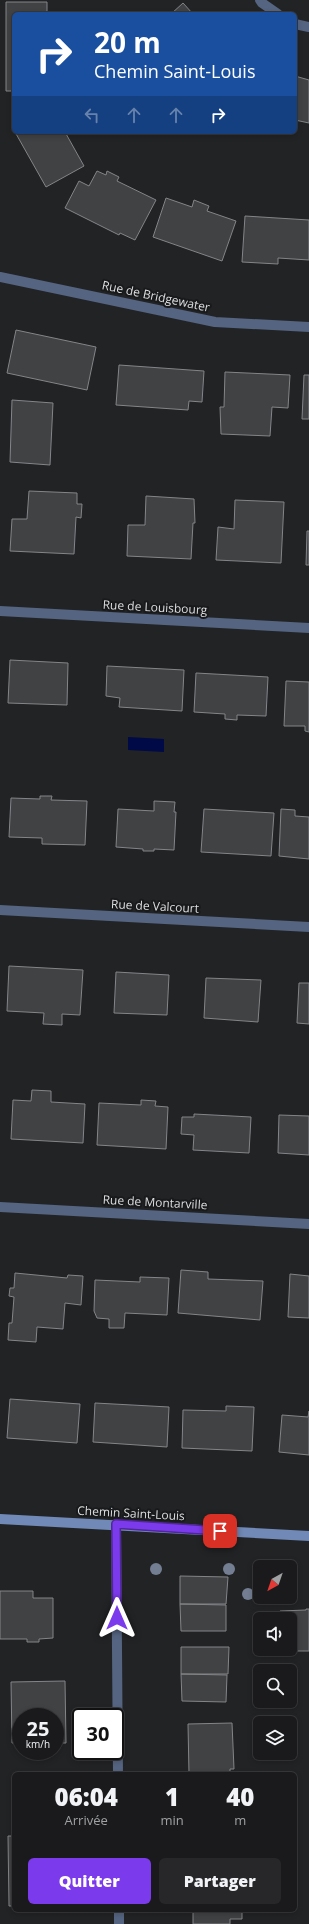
<!DOCTYPE html>
<html lang="fr">
<meta charset="utf-8">
<style>
:root{--surface:#1a1a1c;--page:#272729;--text:#f1f3f6;--muted:#9fa1a3;--line:#38383b;--accent:#7c3aed}
body{margin:0;font-family:"Open Sans",sans-serif;background:var(--page);color:var(--text);height:100vh;display:flex;flex-direction:column;font-size:15px;white-space:nowrap}
*{box-sizing:border-box;margin:0}
p{font-size:13px;color:var(--muted)}
.icon{flex:none;width:22px;height:22px;fill:none;stroke:currentColor;stroke-width:2;stroke-linecap:round;stroke-linejoin:round}
.map{position:relative;flex:1;overflow:hidden}
.drawer{position:absolute;left:12px;top:1772px;width:285px;height:140px;display:flex;flex-direction:column;background:var(--surface);border-radius:6px;box-shadow:0 2px 6px #0003,0 0 0 1px var(--line)}
.drawer>*{flex:none}
.banner{position:absolute;left:12px;top:12px;width:285px;height:122px;border-radius:6px;box-shadow:0 2px 6px #0003,0 0 0 1px var(--line);background:#1a4fa0;color:#fff;overflow:hidden}
.needle{width:26px;rotate:220deg}
.fabs{position:absolute;left:253px;top:1560px;display:grid;gap:8px}
.fabs a{display:grid;place-items:center;width:44px;height:44px;border-radius:6px;background:var(--surface);box-shadow:0 2px 6px #0003,0 0 0 1px var(--line);font-size:20px}
.speed{position:absolute;left:12px;top:1708px;display:flex;gap:8px;font-size:20px;font-weight:700;text-align:center}
.speed>*{display:grid;place-content:center;width:52px;height:52px;border-radius:50%;background:var(--surface);box-shadow:0 2px 6px #0003,0 0 0 1px var(--line);line-height:1}
.speed small{font-size:10px;font-weight:400}
.speed .limit{border:2px solid #111;border-radius:6px;background:#fff;color:#111}
.pin{position:absolute;display:grid;place-items:center;width:34px;height:34px;color:#fff;margin:-17px;border-radius:8px;box-shadow:0 2px 6px #0006}
.me{position:absolute;width:44px;margin:-22px;rotate:0deg;stroke-linejoin:round;filter:drop-shadow(0 0 3px #0008)}
.turn{display:flex;align-items:center;gap:14px;height:84px;padding:0 16px;font-size:18px}
.turn .icon{width:52px;height:52px;stroke-width:2.5}
.turn b{display:block;font-size:28px;line-height:34px}
.lanes{display:flex;align-items:center;height:38px;padding:0 16px;background:#0003;justify-content:center;gap:20px;direction:ltr}
.lanes .off{opacity:.35}
.eta{display:flex;justify-content:space-evenly;align-items:center;height:68px;text-align:center}
.eta b{font-size:24px;font-weight:800;line-height:28px}
.primary-button{display:flex;gap:8px;margin-top:auto;padding:8px 16px}
.primary-button a{flex:1;height:46px;border-radius:6px;background:var(--accent);color:#fff;font-size:16px;font-weight:800;line-height:46px;text-align:center}
.primary-button a+a{background:var(--page);color:var(--text)}
.map>svg:first-child{display:block}
</style>
<div class="map">
<svg width="309" height="1924" viewBox="0 0 309 1924">
<rect width="100%" height="100%" fill="#222325"/>
<path fill="#000a46" d="M128 737 164 739V752L128 750Z"/>
<path fill="#414244" stroke="#838588" d="M6 2H47V14H14V91H6Z
M183 3 193 14H171Z
M295 76 309 80V123L295 120Z
M15 132H65L84 166 46 187Z
M97 171 106 175 107 171 119 177 117 181 156 200 135 240 120 233 119 235 65 208 79 181 89 186Z
M166 198 192 207 194 200 209 206 207 211 236 221 222 261 153 237Z
M245 216 309 220V260L278 258V264L242 262Z
M16 330 96 347 87 390 7 373Z
M119 365 204 371 202 402 189 401 188 410 116 405Z
M225 372 290 375 288 408 272 407 270 436 221 434 220 407H224Z
M304 375H309V419H302Z
M12 400 53 403 50 465 10 462Z
M29 491 77 493V504H82L81 518 76 517 74 554 10 551 12 519H27Z
M146 496 194 499 195 523H193L191 559 127 556 128 525H145Z
M235 500 284 502 281 563 216 560 218 527 234 529Z
M307 531H309V565H306Z
M10 660 68 663 67 705 8 703Z
M107 666 184 670 182 711 119 707 120 698 106 696Z
M196 673 268 677 266 716 237 715V720L225 719V714L194 712Z
M286 681 309 682V732L305 731V726H284Z
M40 796H52L51 800 87 801 85 845 42 844V838L9 837 11 798 40 799Z
M154 801 175 802 174 812H176L174 850 154 849V851H143V849L116 847 118 809 154 811Z
M204 809 274 813 271 856 201 852Z
M281 809 295 810V816L309 817V859L279 856Z
M9 966 83 970 80 1015 62 1014V1025L43 1024 44 1013 7 1011Z
M116 972 169 975 167 1015 114 1013Z
M206 978 261 980 258 1022 204 1018Z
M299 983H309V1024L297 1023Z
M32 1090 51 1091V1102L85 1104 83 1143 11 1139 13 1100 31 1101Z
M141 1100 156 1101 155 1106 168 1107 166 1149 97 1145 99 1103 141 1105Z
M194 1114 251 1117 249 1153 193 1150 194 1135 181 1134 182 1117H194Z
M279 1115 309 1116V1155L278 1153Z
M181 1270 208 1272V1279L263 1281 260 1320 178 1313Z
M15 1273 67 1278 68 1275 83 1276 81 1305 65 1303 63 1329 37 1327 36 1342 8 1340 9 1323H12L14 1297 9 1296 10 1288H14Z
M290 1274 309 1276V1318L288 1317Z
M140 1277 169 1278 167 1315 125 1313 124 1328H109V1319L97 1318 94 1311 95 1280 140 1282Z
M10 1399 80 1404 77 1443 7 1438Z
M95 1403 169 1407 167 1447 93 1442Z
M226 1406 254 1407 252 1451 182 1448 183 1410 226 1411Z
M309 1411V1455L279 1452 282 1415 308 1417Z
M180 1576 228 1577 226 1604H180Z
M0 1591H33V1598H53V1638L39 1639V1642H27V1639H0Z
M180 1604 226 1605V1631H181Z
M306 1609H309V1651H281V1649H290V1619H280V1611L306 1610Z
M181 1647H229L228 1674H181Z
M181 1674 227 1675 226 1702 182 1701Z
M65 1681 66 1743H55V1717H21V1743H12L11 1682Z
M232 1723 234 1769H230V1774H189L188 1724Z
M8 1836H14V1906H9Z
M193 1910H230V1912H242V1919H230V1924H193Z"/>
<g fill="none" stroke-linecap="round" stroke-linejoin="round">
<path stroke="#556481" stroke-width="10" d="M260 0 262 3 278 14
M295 24 309 27
M0 277 215 322 309 327
M0 611 309 628
M0 910 309 927
M0 1207 309 1224
M116 1524 118 1774
M119 1910V1924"/>
<path stroke="#7189b7" stroke-width="10" d="M0 1519 309 1536"/>
</g>
<g fill="#737e93">
<circle cx="156" cy="1569" r="6"/>
<circle cx="229" cy="1569" r="6"/>
<circle cx="248" cy="1594" r="6"/>
</g>
<g fill="none" stroke-linecap="round" stroke-linejoin="round">
<g stroke="#51269a" stroke-width="10">
<path id="route" d="M117 1618 116 1524 220 1531"/>
</g>
<use href="#route" stroke="#7c3aed" stroke-width="7"/>
</g>
<g text-anchor="middle" dominant-baseline="central" stroke-width="4" stroke-linejoin="round" paint-order="stroke">
<g font-size="12" fill="#dedfe0" stroke="#191a1c">
<text transform="translate(156 296) rotate(12)">Rue de Bridgewater</text>
<text transform="translate(155 607) rotate(3)">Rue de Louisbourg</text>
<text transform="translate(155 906) rotate(3)">Rue de Valcourt</text>
<text transform="translate(155 1202) rotate(3)">Rue de Montarville</text>
<text transform="translate(131 1513) rotate(3)">Chemin Saint-Louis</text>
</g>
</g>
</svg>
<div class="fabs">
<a><svg class="needle" viewBox="-14 -14 28 28"><path d="M0-13l5 13h-10z" fill="#e53935"/><path d="M0 13l5-13h-10z" fill="#9fa1a3"/></svg></a>
<a><svg class="icon" aria-label="sound" viewBox="0 0 24 24"><path d="M4 9h4l5-4v14l-5-4H4zM17 9q2 3 0 6"/></svg></a>
<a><svg class="icon" aria-label="search" viewBox="0 0 24 24"><circle cx="10" cy="10" r="6"/><path d="M15 15l6 6"/></svg></a>
<a><svg class="icon" aria-label="layers" viewBox="0 0 24 24"><path d="M12 4l9 5-9 5-9-5zM3 14l9 5 9-5"/></svg></a>
</div>
<div class="speed"><div>25<small>km/h</small></div><div class="limit">30</div></div>
<div class="pin" style="left:220px;top:1531px;background:#d93025"><svg class="icon" aria-label="arrive" viewBox="0 0 24 24"><path d="M6 21V4h12l-3 4 3 4H6"/></svg></div>
<svg class="me" style="left:117px;top:1618px" viewBox="-20 -20 40 40"><path d="M0-17L14 15 0 8-14 15z" fill="#7c3aed" stroke="#fff" stroke-width="4"/></svg>
<div class="banner">
<div class="turn"><svg class="icon" aria-label="right" viewBox="0 0 24 24"><path d="M7 20v-9h11M14 6l5 5-5 5"/></svg><div><b>20 m</b>Chemin Saint-Louis</div></div>
<div class="lanes"><svg class="icon off" aria-label="left" viewBox="0 0 24 24"><path d="M17 20v-9H6M10 6l-5 5 5 5"/></svg><svg class="icon off" aria-label="ahead" viewBox="0 0 24 24"><path d="M12 20V5M6 11l6-6 6 6"/></svg><svg class="icon off" aria-label="ahead" viewBox="0 0 24 24"><path d="M12 20V5M6 11l6-6 6 6"/></svg><svg class="icon" aria-label="right" viewBox="0 0 24 24"><path d="M7 20v-9h11M14 6l5 5-5 5"/></svg></div>
</div>
<section class="drawer">
<div class="eta">
<div><b>06:04</b><p>Arrivée</p></div>
<div><b>1</b><p>min</p></div>
<div><b>40</b><p>m</p></div>
</div>
<div class="primary-button"><a>Quitter</a><a>Partager</a></div>
</section>
</div>
